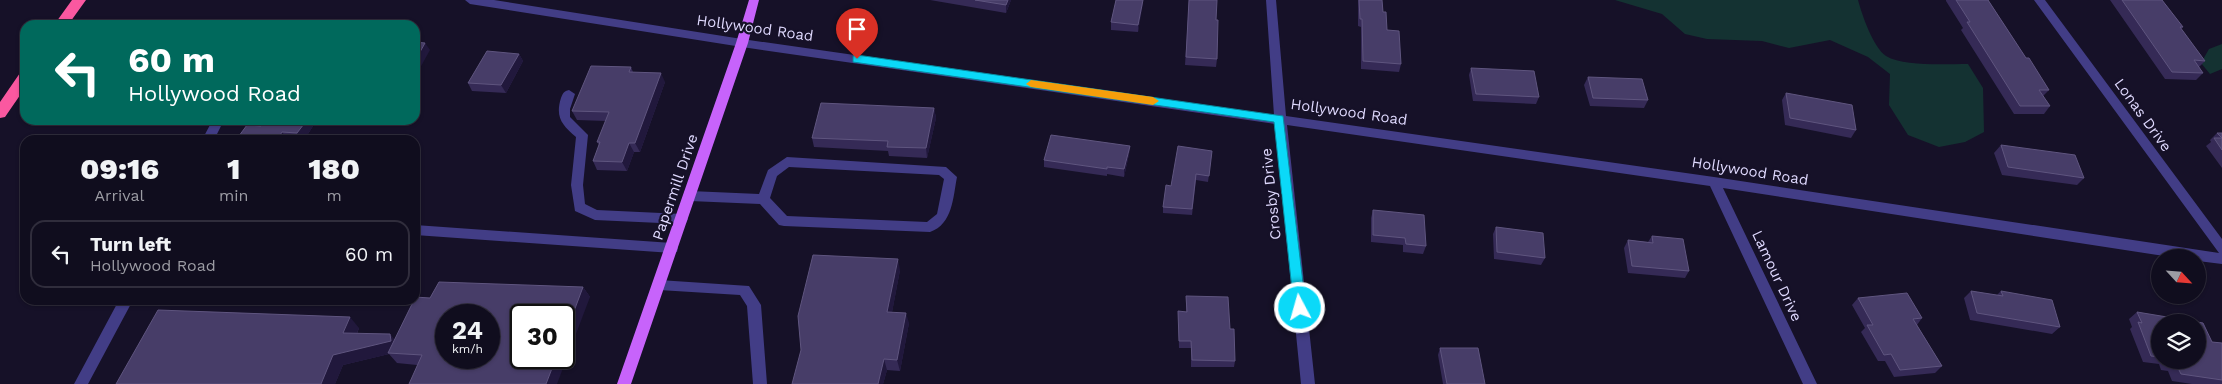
<!DOCTYPE html>
<style>
:root{--surface:#100d1e;--page:#1e1b2b;--text:#f1f3f6;--muted:#9c9ca4;--line:#302d3c}
body{margin:0;font-family:"Work Sans",sans-serif;background:var(--page);color:var(--text);height:100vh;display:flex;flex-direction:column;font-size:19px;white-space:nowrap}
*{box-sizing:border-box;margin:0}
p{font-size:16px;color:var(--muted)}
.icon{flex:none;width:28px;height:28px;fill:none;stroke:currentColor;stroke-width:2;stroke-linecap:round;stroke-linejoin:round}
.map{position:relative;flex:1;overflow:hidden}
.panel{position:absolute;left:20px;top:135px;width:400px;height:170px;display:flex;flex-direction:column;background:var(--surface);border-radius:15px;box-shadow:0 1px 4px #0004,0 0 0 1px var(--line)}
.panel>*{flex:none}
.guide{position:absolute;left:20px;top:20px;width:400px;height:105px;border-radius:15px;box-shadow:0 1px 4px #0004,0 0 0 1px var(--line);background:#00695c;color:#fff;overflow:hidden}
.needle{width:32px;rotate:116deg}
.fabs{position:absolute;left:2151px;top:249px;display:grid;gap:10px}
.fabs a{display:grid;place-items:center;width:55px;height:55px;border-radius:50%;background:var(--surface);box-shadow:0 1px 4px #0004,0 0 0 1px var(--line);font-size:25px}
.speed{position:absolute;left:435px;top:304px;display:flex;gap:10px;font-size:25px;font-weight:700;text-align:center}
.speed>*{display:grid;place-content:center;width:65px;height:65px;border-radius:50%;background:var(--surface);box-shadow:0 1px 4px #0004,0 0 0 1px var(--line);line-height:1}
.speed small{font-size:12px;font-weight:400}
.speed .limit{border:2px solid #111;border-radius:8px;background:#fff;color:#111}
.pin{position:absolute;display:grid;place-items:center;width:42px;height:42px;color:#fff;margin:-51px -21px;border-radius:50% 50% 50% 0;rotate:-45deg;box-shadow:0 0 5px #0007}
.pin .icon{rotate:45deg}
.me{position:absolute;width:55px;margin:-28px;rotate:354deg;stroke-linejoin:round;filter:drop-shadow(0 0 4px #0008)}
.turn{display:flex;align-items:center;gap:18px;height:105px;padding:0 25px;font-size:22px}
.turn .icon{width:65px;height:65px;stroke-width:2.5}
.turn b{display:block;font-size:35px;line-height:42px}
.eta{display:flex;justify-content:space-evenly;align-items:center;height:85px;text-align:center}
.eta b{font-size:30px;font-weight:800;line-height:35px}
ul{padding:0;list-style:none}
li{display:flex;align-items:center;gap:15px;height:68px;margin:0 10px 8px;padding:0 15px;border:2px solid var(--line);border-radius:15px}
li div{flex:1}
li b{display:block;font-size:19px}
li em{font-style:normal}
.map>svg:first-child{display:block}
</style>
<div class="map">
<svg width="2222" height="384" viewBox="0 0 2222 384">
<rect width="100%" height="100%" fill="#161128"/>
<path fill="#143232" d="M1615 0H1858C1862 15 1873 47 1886 56 1904 67 1947 64 1968 64L1983 88 1984 132 1965 142 1939 147 1908 135 1889 105 1890 74 1868 57 1830 40 1789 48 1762 41 1707 39 1685 34 1662 14Z
M2222 44V69L2210 74 2201 63 2209 49Z"/>
<g fill="none" stroke-linecap="round" stroke-linejoin="round">
<path fill="#423d86" fill-rule="evenodd" d="M465 0H494L742 39 1274 115 1266 0H1276L1286 116 1714 177 2219 253 2034 0H2045L2222 239V264L2198 261V258H2177L1723 188 1817 384H1803L1710 186 1287 125 1315 384H1301L1275 124 742 47 470 4Z
M569 90 575 94 570 109V117L588 135 583 185 585 204 597 210 682 214 686 215 688 219 686 223 682 224 595 220 575 211 571 185 576 137C562 125 555 117 561 98 563 93 564 91 569 90Z
M215 122 221 126 214 140H202L211 123Z
M787 157 946 167 957 177C953 197 953 224 930 232L784 226 779 225 760 204 690 201 686 199 684 196 686 193 690 191 759 194 768 170ZM789 167 939 175 944 179 937 214 927 222 787 216 770 198 777 176Z
M415 225 672 243 677 244 678 248 677 252 672 253 415 235Z
M659 280 749 286 761 305 767 384H753L747 306 740 295 659 290 654 289 652 285 654 281Z
M119 300H133L88 384H74Z"/>
<path fill="#c763fb" fill-rule="evenodd" d="M749 0H759L748 43 631 384H617L736 43Z"/>
<path fill="#fa58a0" fill-rule="evenodd" d="M72 0H86L68 25H54Z
M25 72V88L5 117 0 118V102L20 73Z"/>
</g>
<path fill="#352a56" fill-rule="evenodd" d="M930 0H1011L1006 13Z
M1116 0H1143L1138 32 1111 30V22Z
M1189 0 1216 20 1217 59 1216 67 1185 65Z
M1358 0H1382L1383 12 1387 30 1401 64 1399 72 1361 69V27L1358 26Z
M1946 0H1988L2026 58 2049 90 2043 96 2050 106 2044 114H2014L1961 30 1963 28 1946 1Z
M2110 0H2162L2183 27 2181 29 2205 61 2199 67 2203 73 2196 80 2165 79Z
M519 54 523 61 506 93 472 91 468 83Z
M631 67 633 72 665 82 640 152H634L627 171 597 170 593 161 599 145 597 142 606 121 577 120 572 111Z
M1471 68 1539 97 1536 104 1473 101 1469 75Z
M1588 77 1648 100 1644 108 1590 106 1584 85Z
M1786 93 1856 130 1851 138 1785 125 1782 100Z
M934 108 936 118 927 158 889 156 888 151 814 147 812 138Z
M266 120H317L304 140H288L261 126Z
M2217 133H2222V168L2206 146 2211 142 2210 140Z
M2001 145 2084 178 2077 185 2002 175 1994 153Z
M1130 146 1129 154 1124 177 1107 174V176L1044 167V160Z
M1212 151 1208 182 1196 180 1192 215 1163 213V207L1171 186Z
M1373 210 1426 246 1423 254 1403 252V245L1371 242V218Z
M1496 227 1545 258 1541 265 1494 259 1493 234Z
M1652 236 1689 271 1685 278 1628 273 1624 248 1628 240 1648 242Z
M900 270 892 312 909 323 900 371 887 370 883 384H792Z
M583 287 590 297 417 365 397 363 389 354 343 365 335 384H116L359 328 357 334H390L394 340 430 298Z
M1971 291 1997 295 2001 291 2060 327 2052 334 1970 320 1964 298Z
M1186 296 1230 329 1235 361 1234 367H1191V348H1179L1178 311 1186 312Z
M1858 298 1922 318 1917 325 1942 366 1935 373 1894 377 1885 361H1878L1861 332 1865 328 1852 305Z
M2137 312 2212 342 2222 343V384H2192L2172 381 2168 371 2161 370 2159 364 2143 362 2130 329 2132 327 2129 319ZM2160 322 2198 360H2160Z
M1440 348 1485 384H1443L1438 355Z"/>
<path fill="#21183c" d="M1008 0H1011L1006 13V5Z
M1143 0V4L1138 32V25Z
M425 43 430 50 415 77V61Z
M519 54 523 61 506 93 501 85Z
M661 73 665 82 640 152 635 143Z
M934 108 936 118 927 158 926 148Z
M307 120H317L304 140H302L297 133Z
M282 132 288 140H277Z
M629 143 634 152 627 171 622 162Z
M1130 146 1129 154 1124 177V169Z
M898 259 900 270 890 323 887 312Z
M583 287 590 297 557 384H546L556 358H564V338Z
M906 313 909 323 900 371 897 360Z
M350 317 359 328 352 344 343 333Z
M390 334 399 345 388 353 389 354 343 365 335 384H321L333 355Z
M884 359 887 370 883 384H878Z"/>
<path fill="#473d68" stroke="#5f557f" fill-rule="evenodd" d="M975 0H1008L1006 5Z
M1116 0H1143L1138 25 1111 22Z
M1189 0H1217L1216 20H1218L1217 59 1186 57Z
M1359 0H1382L1383 12H1386L1387 30 1399 31 1401 64 1363 61 1362 19H1360Z
M1956 0H1988L2026 58H2029L2049 90H2039L2050 106H2020L1967 22H1970Z
M2122 0H2162L2183 27H2180L2205 61 2194 60 2203 73 2172 72Z
M303 23 319 25H300Z
M415 42 425 43 415 61Z
M487 51 519 54 501 85 468 83Z
M591 66 631 67 629 72 661 73 635 143H629L622 162 593 161 600 142H597L609 112 572 111Z
M1471 68 1534 71 1539 97 1476 94Z
M1588 77 1642 79 1648 100 1593 98Z
M1786 93 1852 105 1856 130 1790 118Z
M821 103 934 108 926 148 887 147 888 141 812 138Z
M266 120H307L297 133 282 132 277 140H236L247 125 261 126Z
M2217 133H2222V150L2214 138H2222Z
M1051 135 1130 146 1124 169 1107 167V169L1044 160Z
M2001 145 2075 155 2084 178 2008 167Z
M1178 146 1212 151 1209 176 1196 174 1192 209 1163 207 1166 185 1171 186Z
M1373 210 1424 215 1426 246 1406 244 1405 238 1373 235Z
M1496 227 1543 233 1545 258 1497 252Z
M1652 236 1683 239 1689 271 1632 266 1628 240 1653 243Z
M813 255 898 259 887 312 906 313 897 360 884 359 878 384H792L801 350 798 316Z
M439 282 583 287 564 338V315H521V358H556L546 384H409L422 355 388 353 414 300H415V297L430 298ZM446 315H489V358H446Z
M1971 291 2003 296 2001 291 2052 300 2060 327 1977 313Z
M1907 293 1922 318 1913 319 1942 366 1900 370 1891 354 1884 355 1867 325H1873L1858 298Z
M1186 296 1228 297 1230 329H1234L1235 361 1192 360 1191 341H1179L1178 311 1187 312Z
M158 310 350 317 343 333 390 334 391 341 333 355 321 384H116Z
M2137 312 2203 323 2212 342 2222 343V380L2181 374 2176 364 2170 363 2169 360H2198V322H2160V357L2151 356 2138 322 2142 323Z
M1440 348H1478L1485 384H1447Z"/>
<path fill="#0bd9f8" stroke="#078da1" d="M857 55 1283 116 1306 308 1305 312H1296L1294 308 1274 122 853 62V56Z"/>
<path fill="#f59e0b" d="M1031 80 1153 97 1159 101 1153 105 1031 87 1026 84Z"/>
<g text-anchor="middle" dominant-baseline="central" stroke-width="4.5" stroke-linejoin="round" paint-order="stroke">
<g font-size="15" fill="#dfd9fe" stroke="#161128">
<text transform="translate(755 28) rotate(8)">Hollywood Road</text>
<text transform="translate(1349 112) rotate(8)">Hollywood Road</text>
<text transform="translate(2143 115) rotate(54)">Lonas Drive</text>
<text transform="translate(1750 171) rotate(9)">Hollywood Road</text>
<text transform="translate(675 187) rotate(-71)">Papermill Drive</text>
<text transform="translate(1271 194) rotate(-96)">Crosby Drive</text>
<text transform="translate(1777 276) rotate(65)">Lamour Drive</text>
</g>
</g>
</svg>
<div class="fabs">
<a><svg class="needle" viewBox="-14 -14 28 28"><path d="M0-13l5 13h-10z" fill="#e53935"/><path d="M0 13l5-13h-10z" fill="#9c9ca4"/></svg></a>
<a><svg class="icon" aria-label="layers" viewBox="0 0 24 24"><path d="M12 4l9 5-9 5-9-5zM3 14l9 5 9-5"/></svg></a>
</div>
<div class="speed"><div>24<small>km/h</small></div><div class="limit">30</div></div>
<div class="pin" style="left:857px;top:59px;background:#d93025"><svg class="icon" aria-label="arrive" viewBox="0 0 24 24"><path d="M6 21V4h12l-3 4 3 4H6"/></svg></div>
<svg class="me" style="left:1300px;top:308px" viewBox="-20 -20 40 40"><circle r="17" fill="#0bd9f8" stroke="#fff" stroke-width="3"/><path d="M0-11L8 9 0 5-8 9z" fill="#fff"/></svg>
<div class="guide">
<div class="turn"><svg class="icon" aria-label="left" viewBox="0 0 24 24"><path d="M17 20v-9H6M10 6l-5 5 5 5"/></svg><div><b>60 m</b>Hollywood Road</div></div>
</div>
<section class="panel">
<div class="eta">
<div><b>09:16</b><p>Arrival</p></div>
<div><b>1</b><p>min</p></div>
<div><b>180</b><p>m</p></div>
</div>
<ul>
<li><svg class="icon" aria-label="left" viewBox="0 0 24 24"><path d="M17 20v-9H6M10 6l-5 5 5 5"/></svg><div><b>Turn left</b><p>Hollywood Road</p></div><em>60 m</em></li>
</ul>
</section>
</div>
